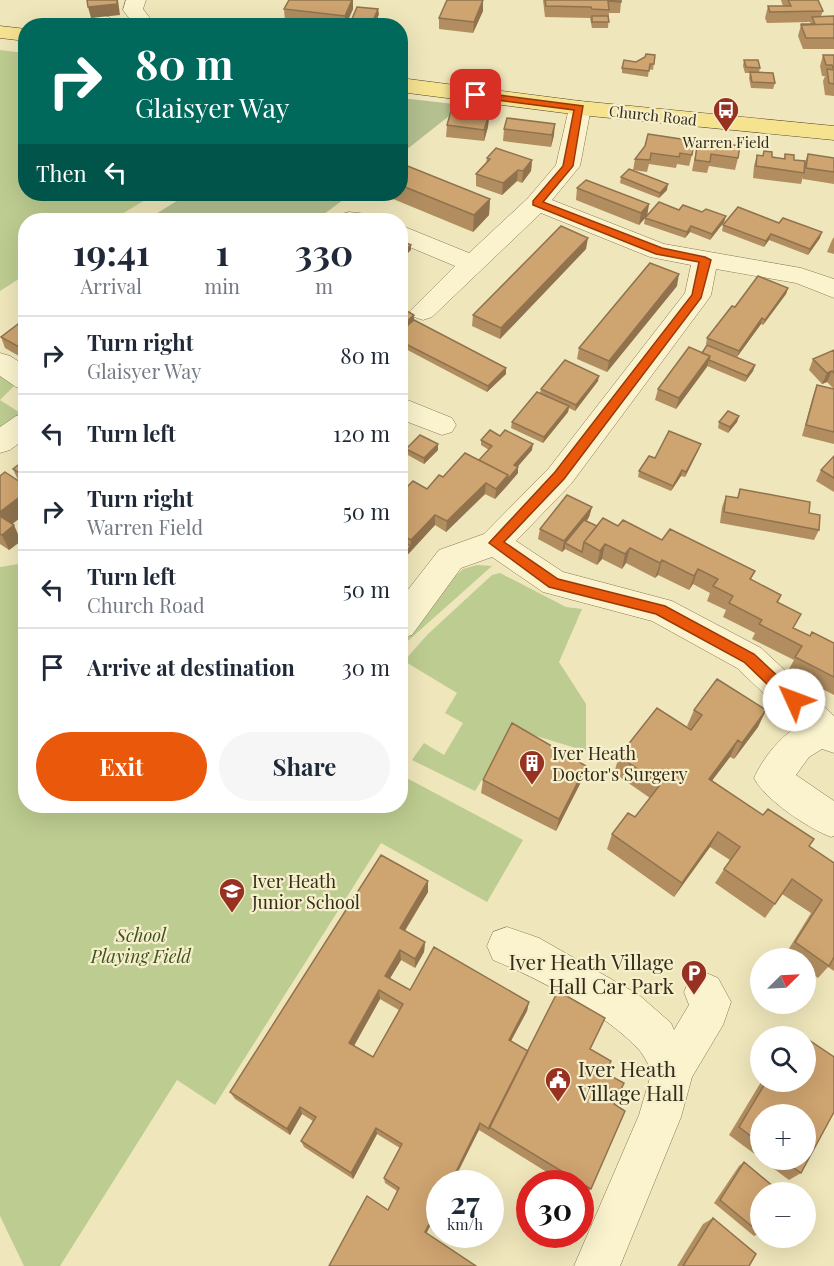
<!DOCTYPE html>
<meta charset="utf-8">
<style>
:root{--surface:#fff;--page:#f6f6f7;--text:#1f2937;--muted:#747a83;--line:#e0e1e3;--accent:#ea580c}
body{margin:0;font-family:"Playfair Display",serif;background:var(--page);color:var(--text);height:100vh;display:flex;flex-direction:column;font-size:22px;white-space:nowrap}
*{box-sizing:border-box;margin:0}
p{font-size:20px;color:var(--muted)}
.icon{flex:none;width:33px;height:33px;fill:none;stroke:currentColor;stroke-width:2;stroke-linecap:round;stroke-linejoin:round}
.map{position:relative;flex:1;overflow:hidden}
.panel{position:absolute;left:18px;top:213px;width:390px;height:600px;display:flex;flex-direction:column;background:var(--surface);border-radius:24px;box-shadow:0 6px 24px #0002}
.panel>*{flex:none}
.top-card{position:absolute;left:18px;top:18px;width:390px;height:183px;border-radius:24px;box-shadow:0 6px 24px #0002;background:#00695c;color:#fff;overflow:hidden}
.needle{width:39px;rotate:66deg}
.fabs{position:absolute;left:750px;top:948px;display:grid;gap:12px}
.fabs a{display:grid;place-items:center;width:66px;height:66px;border-radius:50%;background:var(--surface);box-shadow:0 6px 24px #0002;font-size:30px}
.speed{position:absolute;left:426px;top:1170px;display:flex;gap:12px;font-size:30px;font-weight:700;text-align:center}
.speed>*{display:grid;place-content:center;width:78px;height:78px;border-radius:50%;background:var(--surface);box-shadow:0 6px 24px #0002;line-height:1}
.speed small{font-size:15px;font-weight:400}
.speed .limit{border:9px solid #d22;background:#fff;color:#111}
.pin{position:absolute;display:grid;place-items:center;width:51px;height:51px;color:#fff;margin:-26px;border-radius:12px;box-shadow:0 3px 9px #0006}
.me{position:absolute;width:66px;margin:-33px;rotate:313deg;stroke-linejoin:round;filter:drop-shadow(0 0 4px #0008)}
.turn{display:flex;align-items:center;gap:21px;height:126px;padding:0 18px;font-size:27px}
.turn .icon{width:78px;height:78px;stroke-width:2.5}
.turn b{display:block;font-size:42px;line-height:51px}
.then{display:flex;align-items:center;height:57px;padding:0 18px;background:#0003;gap:12px;font-size:22px}
.eta{display:flex;justify-content:space-evenly;align-items:center;height:102px;text-align:center}
.eta b{font-size:36px;font-weight:700;line-height:42px}
.primary-button{display:flex;gap:12px;margin-top:auto;padding:12px 18px}
.primary-button a{flex:1;height:69px;border-radius:36px;background:var(--accent);color:#fff;font-size:24px;font-weight:700;line-height:69px;text-align:center}
.primary-button a+a{background:var(--page);color:var(--text)}
ul{padding:0;list-style:none}
li{display:flex;align-items:center;gap:18px;height:78px;padding:0 18px;border-top:2px solid var(--line)}
li div{flex:1}
li b{display:block;font-size:22px}
li em{font-style:normal}
.map>svg:first-child{display:block}
</style>
<div class="map">
<svg width="834" height="1266" viewBox="0 0 834 1266">
<rect width="100%" height="100%" fill="#efe6bb"/>
<path fill="#bdcc90" d="M0 50 25 53 26 194H155L112 220H26L25 275 0 291Z
M0 375 16 384 0 400 22 414 0 431Z
M25 563 26 806H400L401 775 523 840 487 902 381 843 215 1105 177 1080 60 1266H24L0 1216V567Z
M477 565 492 566 401 647 451 580 463 569Z
M500 573 566 607 582 609 559 662 586 704V751L513 729 475 791 412 760 424 743 444 755 463 723 445 713 457 693 404 661 428 634 492 575Z"/>
<path fill="#b4c090" d="M401 98 463 105 401 154Z
M188 194H351L316 220H146Z"/>
<g fill="none" stroke-linecap="round" stroke-linejoin="round">
<g stroke="#867655" stroke-width="1">
<path id="minor" d="M126 0H146L143 9 156 26H135L123 10Z
M102 15 109 17 112 26H92L95 17Z
M580 101 588 103 591 108 580 166 552 200 664 244 801 268 834 279V298L796 283 716 269 711 295 707 301 571 484 516 541 563 572 672 601 761 648 834 716V753L822 749 809 757 796 775 834 801V836L831 837C809 829 764 799 754 778 763 758 779 738 798 726L737 668 652 621 543 592 492 557 461 568 412 635 400 638V600L439 550 484 534 549 468 685 293 691 265 650 257 541 213 432 317 423 320 414 317 410 311 455 266 400 243V225L469 253 528 198 556 165 569 108 572 103Z
M349 212 376 215 379 220H337L340 215Z
M0 353 10 356 26 366V390L16 387 0 376Z
M400 397 452 418 456 425 452 432 442 435 400 419Z
M26 413V438L10 450 0 453V427L16 416Z
M507 927 539 938 639 995 671 1023 674 1030 689 1005 684 992 690 978 704 972 718 978 731 1002 723 1025 692 1077 681 1117 620 1266H574L639 1115 652 1071C648 1065 645 1057 640 1051 608 1015 538 978 493 960L487 946 493 932Z"/>
</g>
<g stroke="#53432a" stroke-width="1">
<path id="major" d="M0 26 26 29V41L0 38Z
M400 78 580 101 834 126V140L580 115 400 92Z"/>
</g>
<use href="#minor" fill="#faf3ce" fill-rule="evenodd"/>
<use href="#major" fill="#f5e390" fill-rule="evenodd"/>
</g>
<path fill="#b18d60" fill-rule="evenodd" d="M289 0H353V9L346 26H330L285 21 284 9Z
M543 0H621V2L620 13H609L608 28H592L590 18 545 17Z
M781 0H818L823 11 821 16H834V49H803L798 36 801 25 811 24 810 22 767 23 765 18 768 6H783Z
M483 11 473 33 439 29V18Z
M379 14 374 26H351V21Z
M655 55 653 70 649 69 648 77 622 73V68Z
M823 55H834V96L825 95 823 81 825 76H822L820 66Z
M744 60 760 68 759 72 775 83 773 89 751 88 749 78 750 73H745L743 66Z
M489 115 488 127 484 141 446 137 447 125Z
M504 129 554 135 551 147 503 141Z
M698 140 738 158 735 170 709 166 707 173 692 171Z
M645 146 692 155 689 166 677 164 676 168 649 164 647 172 633 170 635 159Z
M764 151 772 157 784 159 785 154 794 160 805 162 808 154 834 158V184L803 179V177L801 184 753 178 754 166 757 155 763 156Z
M487 158 532 160 531 171 522 183 517 181 502 195 476 186V174L486 163Z
M400 163 490 199 489 215 473 232 381 194H400Z
M621 177 667 190 659 198 620 183Z
M577 188 649 204 647 216 639 225 576 200Z
M679 210 702 212 726 216 724 222 710 240 690 232 685 238 644 224 645 218Z
M723 225 820 238 808 255 769 240 764 247 722 231Z
M834 237V254L827 252 832 240Z
M586 249 500 339 472 326 473 315Z
M677 286 607 372 577 359 579 348Z
M788 288 786 294 763 325 761 324 737 357 706 344 707 338 735 307Z
M400 307 414 315V320L506 374 487 392 400 346Z
M26 318V360L5 348 1 337Z
M834 350V389L827 382 822 384 809 370 813 359Z
M702 353 755 365 753 371 745 382 707 366 676 409 655 400 658 389Z
M598 381 575 411 569 408 568 412 543 443 511 428 512 422 540 393 541 389Z
M817 385 834 389V444L802 436 813 396Z
M739 416 737 422 728 433 718 428 719 422Z
M500 436 532 450 517 467H518V473L495 499 485 494 446 532 435 525 400 563V494L427 489 443 477 479 460 489 450 481 445V440Z
M438 444V450L424 464 406 454V449Z
M699 449 685 477 681 476 671 491 638 477 639 471 655 458Z
M834 456V492L816 481 821 470Z
M26 459V485L18 480 13 469Z
M0 476 26 486V513L12 524 21 541 9 550 0 544Z
M740 489 809 513 819 530 814 540 720 523 722 507 726 496 737 498Z
M592 507 589 517 587 521 597 526H618L662 540 755 571 751 579 781 595 778 603 794 628 810 636 834 643V695L788 671 794 660 752 639 755 633 723 617 726 610 707 601 710 593 693 584 689 590 658 575 655 578 626 563 622 569 602 559 597 565 565 549 562 552 538 539 540 529Z
M694 710H766L758 727 734 759 730 757 712 780 834 863V971L828 967 818 978 806 969V958H790L785 955 811 913 782 894 765 918 715 883 730 860 710 847 674 897 607 849 612 834 635 817 650 798 614 773 619 756 691 730 687 726Z
M583 778 556 831 481 793 483 780Z
M428 881V892L405 931 425 942 424 952 415 968 401 960 390 978 410 990 529 1002 527 1011 511 1041 528 1051 590 1049 605 1073 614 1104 591 1189 585 1195 580 1192V1184H566L479 1130 388 1210 397 1191 385 1183 384 1178 400 1148 377 1134 353 1179 304 1147 301 1141 313 1121 302 1114 290 1135 235 1099 230 1092ZM380 999 399 1010 373 1057 354 1046Z
M806 1038 834 1057V1112L801 1173 789 1180 762 1160H806V1114H760V1158L729 1135 761 1082H806Z
M744 1162 760 1233 754 1236 714 1203 739 1166Z
M713 1218 749 1266H677L703 1224Z"/>
<path fill="#90734e" d="M118 0 120 15 91 18 88 7Z
M352 0H353V9L345 26V16Z
M483 0V11L473 33 474 22Z
M378 9 379 14 374 26H372V23Z
M489 115 488 127 484 141V130Z
M555 124 554 135 551 147 552 135Z
M532 160 531 171 522 183 523 171Z
M518 170 517 181 502 195 503 183Z
M668 184 667 190 659 198 660 193Z
M490 199 489 215 473 232 474 215Z
M649 204 647 216 639 225 641 213Z
M726 216 724 222 710 240 712 234Z
M691 226 690 232 685 238 687 232Z
M822 232 820 238 808 255 810 249Z
M771 234 769 240 764 247 766 241Z
M588 238 586 249 500 339 501 328Z
M411 245V250L400 261V255Z
M679 274 677 286 607 372 609 361Z
M788 288 786 294 763 325 765 320Z
M414 315V326L400 338V327Z
M762 318 761 324 737 357 739 351Z
M710 356 707 367 676 409 679 398Z
M755 365 753 371 745 382 747 376Z
M506 368V374L487 392 488 386Z
M407 371V383L400 389V378Z
M832 371 827 382 822 384 827 373Z
M599 376 598 381 575 411 576 405Z
M569 406 568 412 543 443 544 437Z
M739 416 737 422 728 433 730 427Z
M438 444V450L424 464V458Z
M533 444 532 450 514 471V465Z
M701 444 699 449 685 477 686 472Z
M518 467V473L507 486V480Z
M682 470 681 476 671 491 673 486Z
M508 475 507 486 495 499 496 489Z
M486 483 485 494 446 532 447 521Z
M26 492V513L5 530 0 519V512Z
M592 507 589 517 568 545 565 543V549L562 552 564 541Z
M435 515V525L400 563V557L411 546V540Z
M14 525 21 541 9 550 2 535Z
M605 544 602 559 597 565 600 551Z
M630 548 626 563 622 569 625 554Z
M662 560 658 575 655 578 660 563Z
M698 569 693 584 689 590 694 576Z
M766 710 758 727 734 759 742 743Z
M738 740 730 757 702 794 709 779Z
M586 766 583 778 556 831 559 819Z
M718 832 710 847 674 897 682 883Z
M428 881V892L400 938V928Z
M425 942 424 952 415 968V959Z
M400 950 401 960 386 985 385 976Z
M379 990 380 999 351 1051 349 1043Z
M529 1002 527 1011 507 1048 509 1040Z
M300 1107 302 1114 290 1135 287 1129Z
M480 1123 479 1130 452 1184H450Z
M376 1128 377 1134 353 1179 351 1173Z
M440 1204V1207L425 1236V1232Z"/>
<path fill="#cea470" stroke="#90734e" stroke-width="1.5" fill-rule="evenodd" d="M87 0H117V4L88 7Z
M289 0H352L345 16 284 9Z
M447 0H483L474 22 439 18Z
M545 0H621V2L608 1 609 10 592 9 591 7 546 6Z
M788 0H818L823 11 770 12 768 6H791Z
M357 7 378 9 372 23 351 21Z
M592 16H608L609 22H592Z
M834 16V24L803 25 802 24H815L812 17Z
M834 24V38H806L801 25Z
M646 54 655 55 654 64H650L649 71 622 68 624 60 636 62 645 57Z
M823 55H834V68H833L832 65H826Z
M744 60H758L760 68 746 67Z
M827 69 834 70V84L829 83Z
M750 72 773 73 775 83 752 82Z
M451 111 489 115 484 130 447 125Z
M507 118 555 124 552 135 504 129Z
M648 134 694 141 692 155 680 153 679 157 651 153 650 160 635 159 645 146Z
M698 140 740 146 738 158 711 154 710 162 695 160Z
M496 148 532 160 523 171 518 170 503 183 476 174 490 159 487 158Z
M764 151 772 152V157L785 159V154L794 155V160L805 161 804 173 756 166 757 155 763 156Z
M808 154 834 158V172L806 168Z
M400 163 490 199 474 215 400 185Z
M629 169 668 184 660 193 621 177Z
M586 180 649 204 641 213 577 188Z
M659 202 679 210 683 205 702 212 706 209 726 216 712 234 691 226 687 232 645 218Z
M738 207 779 223 783 218 822 232 810 249 771 234 766 241 723 225Z
M561 226 588 238 501 328 473 315Z
M400 240 411 245 400 255Z
M650 263 679 274 609 361 579 348Z
M758 276 788 288 765 320 762 318 739 351 707 338 732 306 735 307Z
M400 307 414 315 400 327Z
M26 318V351L1 337Z
M414 320 506 368 488 386 400 341V332Z
M707 345 755 365 747 376 709 360 710 356 702 353Z
M689 347 710 356 679 398 658 389Z
M834 350V373L832 371 827 373 813 359Z
M565 360 599 376 576 405 541 389Z
M400 368 407 371 400 378Z
M817 385 834 389V432L806 425Z
M537 392 569 406 544 437 512 422Z
M728 411 739 416 730 427 719 422Z
M490 430 500 436 505 430 533 444 514 465 518 467 507 480 508 475 479 460 492 446 481 440Z
M669 431 701 444 686 472 682 470 673 486 639 471 649 456 655 458Z
M420 435 438 444 424 458 406 449Z
M465 453 508 475 496 489 486 483 447 521 435 515 411 540 400 534V505L407 499 400 496V494L413 481 427 489 439 475 443 477Z
M834 456V478L821 470Z
M26 459V477L13 469Z
M5 472 26 486V492L0 512V476Z
M740 489 810 502 809 513 820 515 819 530 724 512 726 496 738 498Z
M567 495 592 507 564 541 540 529Z
M0 516 14 525 2 535 0 534Z
M603 518 618 526 623 520 662 540 670 529 755 571 750 579 781 595 777 602 801 614 793 628 810 636 812 632 834 643V677L795 657 802 646 759 624 762 620 729 603 733 596 713 586 718 579 698 569 694 576 662 560 660 563 630 548 625 554 605 544 600 551 584 542Z
M584 520 597 526 584 542 582 552 565 543Z
M400 540 411 546 400 557Z
M717 679 766 710 742 743 738 740 709 779 763 815 768 809 814 839 809 846 834 863V957L829 966 795 942 822 900 792 879 775 904 724 869 740 847 718 832 682 883 612 834 628 813 635 817 660 785 619 756 657 708 691 730 702 715 694 710Z
M512 723 586 766 559 819 483 780Z
M381 855 428 881 400 928 425 942 415 959 400 950 385 976 410 990 434 947 529 1002 509 1040 528 1051 489 1129 480 1123 450 1184H440V1204L425 1232 476 1266H329L367 1196 388 1210 399 1188 384 1178 402 1144 376 1128 351 1173 301 1141 316 1117 300 1107 287 1129 230 1092ZM379 990 403 1004 373 1057 349 1043Z
M558 991 605 1018 590 1049 611 1061 605 1073 624 1083 614 1104 625 1111 591 1189 489 1127Z
M795 1030 804 1036H792Z
M806 1038 834 1057V1112L801 1173 783 1160H806V1114H760V1143L739 1127 766 1082H806Z
M744 1162 780 1192H760V1233L720 1200Z
M713 1218 756 1254 749 1266H683Z"/>
<path fill="#ea580c" stroke="#983908" stroke-width="1.5" d="M476 92 583 106 573 166 543 202 662 248 705 257 711 260 701 298 564 479 504 542 558 579 665 606 754 654 799 696 801 700 799 705H789L744 662 656 614 549 587 489 543 555 472 692 295 699 262 656 254 533 205V201L563 166 574 110 473 97 471 95Z"/>
<defs>
<g id="bus-pin" transform="scale(1.35)"><path d="M0 17L-7.5 6A9.5 9.5 0 1 1 7.5 6Z" fill="#973223" stroke="#f6efcb"/><path d="M-5-6H5V4H4V6H2V4H-2V6H-4V4H-5ZM-3.5-4V0h7V-4ZM-3.5 1.2v1.5H-2V1.2ZM2 1.2v1.5H3.5V1.2Z" fill="#fff"/></g>
<g id="building-pin" transform="scale(1.35)"><path d="M0 17L-7.5 6A9.5 9.5 0 1 1 7.5 6Z" fill="#973223" stroke="#f6efcb"/><path d="M-4-6H4V6H1V3H-1V6H-4ZM-2.5-4.3h1.7v1.8h-1.7ZM.8-4.3h1.7v1.8H.8ZM-2.5-1h1.7V.8h-1.7ZM.8-1h1.7V.8H.8Z" fill="#fff"/></g>
<g id="school-pin" transform="scale(1.35)"><path d="M0 17L-7.5 6A9.5 9.5 0 1 1 7.5 6Z" fill="#973223" stroke="#f6efcb"/><path d="M0-5L7-2L0 1L-7-2ZM-4 1L0 2.5L4 1V4Q0 6-4 4Z" fill="#fff"/></g>
<g id="parking-pin" transform="scale(1.35)"><path d="M0 17L-7.5 6A9.5 9.5 0 1 1 7.5 6Z" fill="#973223" stroke="#f6efcb"/><path d="M-3.5-5.5H1a3.5 3.5 0 0 1 0 7H-1V5.5H-3.5ZM-1-3.4V-.6H.8a1.4 1.4 0 0 0 0-2.8Z" fill="#fff"/></g>
<g id="civic-pin" transform="scale(1.35)"><path d="M0 17L-7.5 6A9.5 9.5 0 1 1 7.5 6Z" fill="#973223" stroke="#f6efcb"/><path d="M-.6-6.5H3V-4.5H.6V-3L4-1V1h2V6H-6V1h2V-1L-.6-3ZM-1.2 2.5V6h2.4V2.5Z" fill="#fff"/></g>
</defs>
<g fill-rule="evenodd">
<use href="#bus-pin" x="726" y="110"/>
<use href="#building-pin" x="532" y="763"/>
<use href="#school-pin" x="232" y="891"/>
<use href="#parking-pin" x="694" y="973"/>
<use href="#civic-pin" x="558" y="1080"/>
</g>
<g text-anchor="middle" dominant-baseline="central" stroke-width="4.5" stroke-linejoin="round" paint-order="stroke">
<g font-size="15" fill="#352b1a" stroke="#f6efcb">
<text transform="translate(653 115) rotate(6)">Church Road</text>
</g>
<g font-size="15" fill="#352b1a" stroke="#f6efcb">
<text x="726" y="142">Warren Field</text>
</g>
<g font-size="18" fill="#352b1a" stroke="#f6efcb" text-anchor="start">
<text x="552" y="753">Iver Heath<tspan x="552" dy="21">Doctor's Surgery</tspan></text>
<text x="252" y="881">Iver Heath<tspan x="252" dy="21">Junior School</tspan></text>
</g>
<g font-size="18" font-style="italic" fill="#3e5220" stroke="#f6efcb">
<text x="141" y="935">School<tspan x="141" dy="21">Playing Field</tspan></text>
</g>
<g font-size="21" fill="#352b1a" stroke="#f6efcb" text-anchor="end">
<text x="674" y="961">Iver Heath Village<tspan x="674" dy="24">Hall Car Park</tspan></text>
<text x="578" y="1068" text-anchor="start">Iver Heath<tspan x="578" dy="24">Village Hall</tspan></text>
</g>
</g>
</svg>
<div class="fabs">
<a><svg class="needle" viewBox="-14 -14 28 28"><path d="M0-13l5 13h-10z" fill="#e53935"/><path d="M0 13l5-13h-10z" fill="#747a83"/></svg></a>
<a><svg class="icon" aria-label="search" viewBox="0 0 24 24"><circle cx="10" cy="10" r="6"/><path d="M15 15l6 6"/></svg></a>
<a>+</a>
<a>−</a>
</div>
<div class="speed"><div>27<small>km/h</small></div><div class="limit">30</div></div>
<div class="pin" style="left:476px;top:95px;background:#d93025"><svg class="icon" aria-label="arrive" viewBox="0 0 24 24"><path d="M6 21V4h12l-3 4 3 4H6"/></svg></div>
<svg class="me" style="left:794px;top:700px" viewBox="-20 -20 40 40"><circle r="19" fill="#fff"/><path d="M0-13L10 11 0 6-10 11z" fill="#ea580c"/></svg>
<div class="top-card">
<div class="turn"><svg class="icon" aria-label="right" viewBox="0 0 24 24"><path d="M7 20v-9h11M14 6l5 5-5 5"/></svg><div><b>80 m</b>Glaisyer Way</div></div>
<div class="then">Then<svg class="icon" aria-label="left" viewBox="0 0 24 24"><path d="M17 20v-9H6M10 6l-5 5 5 5"/></svg></div>
</div>
<section class="panel">
<div class="eta">
<div><b>19:41</b><p>Arrival</p></div>
<div><b>1</b><p>min</p></div>
<div><b>330</b><p>m</p></div>
</div>
<ul>
<li><svg class="icon" aria-label="right" viewBox="0 0 24 24"><path d="M7 20v-9h11M14 6l5 5-5 5"/></svg><div><b>Turn right</b><p>Glaisyer Way</p></div><em>80 m</em></li>
<li><svg class="icon" aria-label="left" viewBox="0 0 24 24"><path d="M17 20v-9H6M10 6l-5 5 5 5"/></svg><div><b>Turn left</b></div><em>120 m</em></li>
<li><svg class="icon" aria-label="right" viewBox="0 0 24 24"><path d="M7 20v-9h11M14 6l5 5-5 5"/></svg><div><b>Turn right</b><p>Warren Field</p></div><em>50 m</em></li>
<li><svg class="icon" aria-label="left" viewBox="0 0 24 24"><path d="M17 20v-9H6M10 6l-5 5 5 5"/></svg><div><b>Turn left</b><p>Church Road</p></div><em>50 m</em></li>
<li><svg class="icon" aria-label="arrive" viewBox="0 0 24 24"><path d="M6 21V4h12l-3 4 3 4H6"/></svg><div><b>Arrive at destination</b></div><em>30 m</em></li>
</ul>
<div class="primary-button"><a>Exit</a><a>Share</a></div>
</section>
</div>
